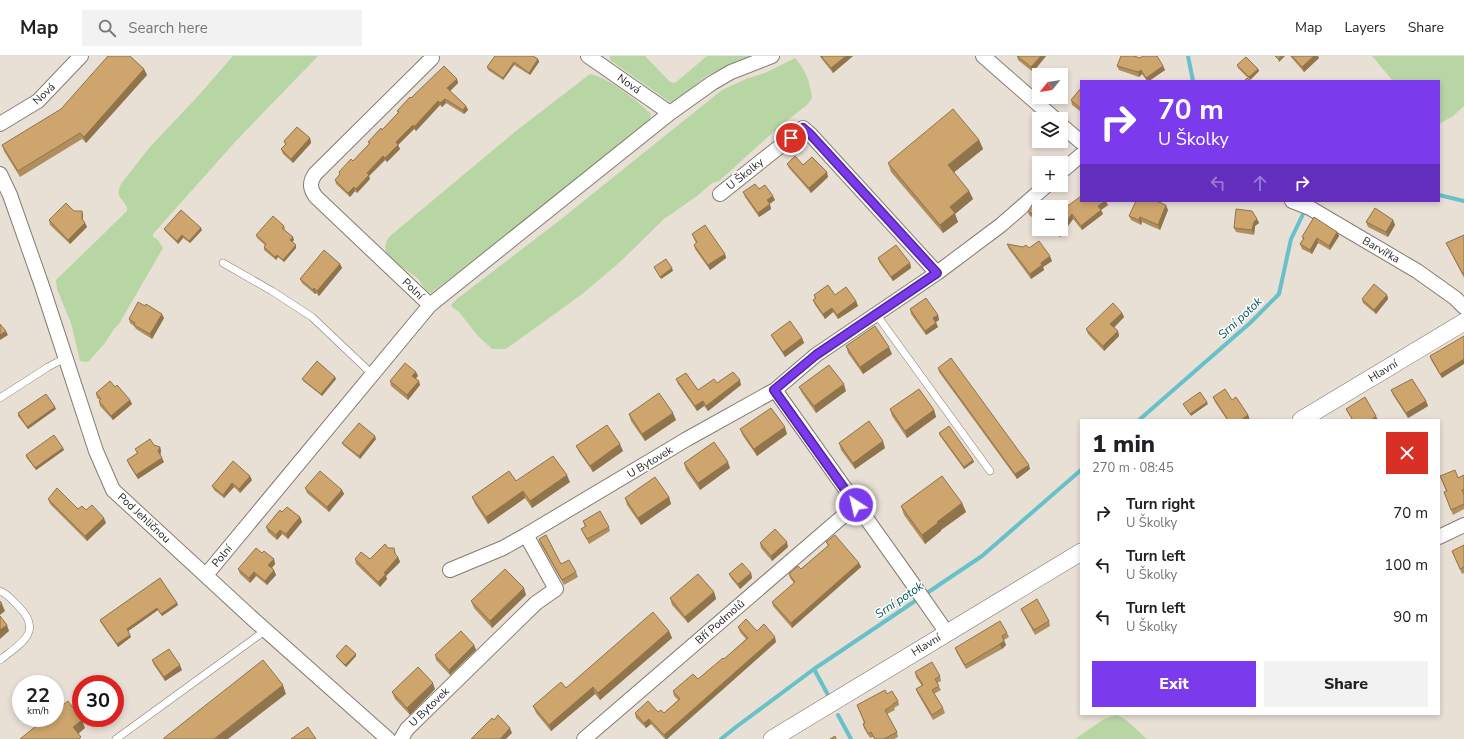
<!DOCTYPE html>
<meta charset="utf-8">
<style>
:root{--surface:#fff;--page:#f2f2f2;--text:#202124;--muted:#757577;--line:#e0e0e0;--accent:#7c3aed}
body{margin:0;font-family:"Nunito Sans",sans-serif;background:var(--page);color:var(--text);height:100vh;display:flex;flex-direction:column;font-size:15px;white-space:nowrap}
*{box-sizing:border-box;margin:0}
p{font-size:13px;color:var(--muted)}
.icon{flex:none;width:22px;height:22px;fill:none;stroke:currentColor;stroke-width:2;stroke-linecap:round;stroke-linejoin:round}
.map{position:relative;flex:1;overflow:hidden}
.panel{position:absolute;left:1080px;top:363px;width:360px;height:296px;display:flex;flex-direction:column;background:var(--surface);border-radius:0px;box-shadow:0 2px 6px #0003}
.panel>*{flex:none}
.guide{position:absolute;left:1080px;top:24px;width:360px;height:122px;border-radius:0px;box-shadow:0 2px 6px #0003;background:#7c3aed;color:#fff;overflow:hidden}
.needle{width:26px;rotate:240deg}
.controls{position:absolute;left:1032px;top:12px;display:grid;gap:8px}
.controls a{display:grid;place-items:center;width:36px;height:36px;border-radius:0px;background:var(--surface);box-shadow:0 2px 6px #0003;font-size:20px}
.speed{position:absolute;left:12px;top:619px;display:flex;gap:8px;font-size:20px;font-weight:700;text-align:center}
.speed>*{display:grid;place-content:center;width:52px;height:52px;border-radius:50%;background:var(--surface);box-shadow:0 2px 6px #0003;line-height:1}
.speed small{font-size:10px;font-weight:400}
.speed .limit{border:6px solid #d22;background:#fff;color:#111}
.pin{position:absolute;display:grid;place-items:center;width:34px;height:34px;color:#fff;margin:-17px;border:2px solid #fff;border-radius:50%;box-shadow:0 1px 4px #0007}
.me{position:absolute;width:44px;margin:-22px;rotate:325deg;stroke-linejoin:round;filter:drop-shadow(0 0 3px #0008)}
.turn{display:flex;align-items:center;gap:14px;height:84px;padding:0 12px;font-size:18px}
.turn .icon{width:52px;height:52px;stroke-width:2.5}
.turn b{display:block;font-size:28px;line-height:34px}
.lanes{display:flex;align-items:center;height:38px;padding:0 12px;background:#0003;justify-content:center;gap:20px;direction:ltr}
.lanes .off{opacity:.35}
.round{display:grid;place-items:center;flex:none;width:42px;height:42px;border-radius:0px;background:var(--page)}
.headline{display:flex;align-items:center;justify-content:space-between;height:68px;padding:0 12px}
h1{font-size:24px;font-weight:800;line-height:30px}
.cta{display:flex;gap:8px;margin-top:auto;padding:8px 12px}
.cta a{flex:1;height:46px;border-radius:0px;background:var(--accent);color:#fff;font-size:16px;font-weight:800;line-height:46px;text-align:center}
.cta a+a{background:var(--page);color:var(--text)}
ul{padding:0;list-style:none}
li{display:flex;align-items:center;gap:12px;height:52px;padding:0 12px}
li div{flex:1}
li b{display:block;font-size:15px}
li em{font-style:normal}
header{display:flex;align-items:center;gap:24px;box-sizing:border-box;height:56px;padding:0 20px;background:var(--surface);border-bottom:1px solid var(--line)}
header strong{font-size:19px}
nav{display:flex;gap:22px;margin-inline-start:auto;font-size:14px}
.search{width:280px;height:36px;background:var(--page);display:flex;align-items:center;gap:10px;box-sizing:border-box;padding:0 14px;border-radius:0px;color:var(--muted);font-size:15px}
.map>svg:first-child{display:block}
</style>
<header>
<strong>Map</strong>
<div class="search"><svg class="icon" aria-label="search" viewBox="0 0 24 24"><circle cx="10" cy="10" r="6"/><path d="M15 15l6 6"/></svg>Search here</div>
<nav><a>Map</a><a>Layers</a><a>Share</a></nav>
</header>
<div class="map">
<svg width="1464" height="683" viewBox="0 0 1464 683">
<rect width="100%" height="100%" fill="#e8dfd5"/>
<path fill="#b8d6a4" d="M233 0H318L235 86 153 178V181L158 184 163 192 119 268 114 273 105 287 89 305 86 306 80 305 71 267 57 233 56 224 127 155V151C121 140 115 141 121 128L149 92 199 39Z
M610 0H645L670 26 675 27 707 0H755C739 6 723 11 708 19 695 28 685 41 670 46L610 4Z
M1372 0H1464V50L1453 60 1439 68V25H1393Z
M795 2C806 14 810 26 812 42L807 49 779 71 719 125 712 127 697 140 664 163 620 206 581 239 506 293H492L478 280 459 256 452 251 451 249 457 243 560 164 722 34 746 23 765 17Z
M590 18C608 21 638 45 651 58L650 63 536 156 431 237C423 234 423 227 417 222 404 210 375 202 389 181L516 75Z
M1116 659 1125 663 1147 683H1075L1104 663Z"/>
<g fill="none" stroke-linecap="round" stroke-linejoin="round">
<path stroke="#66c1ca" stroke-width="4" d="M1188 0 1193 25
M1439 139 1464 145
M1139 364 1250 267 1279 238 1291 183 1305 154
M814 613 828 639
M838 659 851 683
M721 683 736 671 814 613 982 500 1081 414"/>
<g stroke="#847c73" stroke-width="8">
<path id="service" d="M223 207 272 235 312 261 373 319
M876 258 990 415
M0 342 48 311 65 302
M0 535C8 538 13 545 19 551 44 576 20 588 0 604
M116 683 266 574"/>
</g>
<g stroke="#847c73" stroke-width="16">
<path id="minor" d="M588 0 670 57
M983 0 1055 63
M0 68 38 45 81 0
M1061 69 1081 86
M1061 116 1081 99
M0 118 10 139 42 230 96 395 113 434 254 564 388 683
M720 138 803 72 810 78 937 217
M1292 145 1310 152 1417 215 1455 242 1464 251
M430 249 670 57 712 27 731 16 772 0
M775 334 908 521 947 577
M1439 481 1464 469
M450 514 503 492 526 479 687 383 775 334 816 299 937 217 1001 169 1047 129
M206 519 430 249 316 141C310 133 309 127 315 118L432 2
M401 683 407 673 536 547 556 533 526 479
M584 683 856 449"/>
</g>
<g stroke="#847c73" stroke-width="18">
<path id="tertiary" d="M1301 364 1464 266
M772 683 1081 496"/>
</g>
<use href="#service" stroke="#fff" stroke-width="7"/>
<use href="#minor" stroke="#fff" stroke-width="14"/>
<use href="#tertiary" stroke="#fff" stroke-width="17"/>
</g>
<path fill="#b08e5e" d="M495 0 538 3 539 6 530 19 514 9 503 24 488 14 487 11Z
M820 0H853L833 17 821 2Z
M1017 0H1046L1033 16 1018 4Z
M1290 0H1318L1319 2 1304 16Z
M1237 9 1258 13 1259 15 1250 24 1238 12Z
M1117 10H1163L1165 14 1149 25H1147L1142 18 1139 21 1119 14Z
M144 13 147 19 86 87 82 83 20 121 4 95 2 89Z
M457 23 458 27 450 35 466 50 468 54 464 58 446 47 442 51 440 49 416 75 414 73 398 89 400 93 387 106 385 104 369 120 370 123 357 137 355 135 350 141 336 128 335 124 340 119 339 116 353 105 369 88 368 86 382 74 398 57 397 55 411 42Z
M1081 32V56L1072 49 1071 44Z
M310 82 311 87 293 107 283 98 281 93 285 89 284 85Z
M979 84 983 93 954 116 969 135 973 143 955 158 958 166 943 177 891 116 888 107Z
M787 108 803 109 828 121 811 137 789 112Z
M743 136 775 144 769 148 771 153 759 161 745 141Z
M1108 149 1101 154 1103 158 1082 174 1073 163 1060 181 1048 173H1061V155Z
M1039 151V166L1029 159 1028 155Z
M1168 154 1160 174 1142 166 1141 169 1131 164 1129 160Z
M74 155H82L83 160V165L85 167 87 171 70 188 50 169 49 164Z
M1257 163 1259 167 1255 170 1254 179 1236 176 1234 172Z
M1393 164 1395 169 1388 181 1368 171 1366 166Z
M284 170 285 172 284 173 294 184 292 186 296 192 284 206 278 201 276 204 264 194V191L265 189 257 182 256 179Z
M164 173 202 174 190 187 183 182 178 188 165 175Z
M1337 176 1339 180 1330 194 1318 187 1312 198 1302 193 1300 188 1303 183 1302 181Z
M692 178 725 198 726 202 710 214 695 193 694 189 696 187 694 183Z
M1464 180V222L1446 187Z
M1007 188 1029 192 1052 205 1043 211 1044 214 1031 223 1009 193Z
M878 202 910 207 911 212 893 225 879 206Z
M340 208 342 212 319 240 316 237 315 238 302 227 300 223Z
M814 239H835L856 245 858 250 838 263 833 256 825 263 815 249 813 244 815 243Z
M1387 239 1388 243 1376 258 1363 247 1362 243Z
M910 253 938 259 939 264 936 266 938 271 926 279 911 258Z
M1122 257 1124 261 1114 272 1118 275 1119 280 1104 295 1088 278 1086 273Z
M164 262 152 283 136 273 134 270 130 267 129 263Z
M771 279 802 282 804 287 785 301 773 283Z
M1464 280 1442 322 1431 304 1430 300Z
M846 290 892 298 863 318 848 297Z
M938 312 1030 413 1017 423 939 316Z
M416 316 418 320 416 322 420 329 408 344 391 330 390 325Z
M335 321 336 323 322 340 303 325 302 323Z
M676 323 698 334 717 327 741 329 708 355 704 350 697 355 678 328Z
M115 331 130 344 132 348 113 364 100 350 99 345 100 344 97 342 96 337Z
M799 331 846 335 816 357 802 337Z
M1391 334 1426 345 1428 350 1408 362 1393 339Z
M1213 341 1232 344 1248 359 1250 364H1227L1215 346Z
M56 353 28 373 18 360V357Z
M890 353 934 354 936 361 907 382 892 360Z
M1346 353 1378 364H1352L1348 357Z
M629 358 676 364 645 385 631 365Z
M740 373 787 378 757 400 743 380Z
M939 377 973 404 974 406 964 413 940 380Z
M376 383 360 403 343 389 342 387Z
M839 387 885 392 855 413 841 394Z
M154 389 160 391 161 395 160 399 164 406 138 423 129 409 127 404 137 397 135 393Z
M576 390 623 395 593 416 579 396Z
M63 392 64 394 36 414 26 401V399Z
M684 407 730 412 700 434 686 414Z
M1464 419V453L1453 459 1444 436 1446 435 1440 420 1458 422Z
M252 424 240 437 234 431 224 442 214 434 212 430Z
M516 425 570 426 532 452 525 442 488 468 475 448 472 441Z
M305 432 342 434 344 438 329 456 307 437Z
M669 441 671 448 641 469 627 449 625 442Z
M48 443 78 453 86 454 106 467 87 485 50 448Z
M962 447 966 456 941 474V475L925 488 904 459 901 450Z
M282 456 300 461 302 466 288 483 282 478 277 484 268 476 266 471Z
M583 465 609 471 610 475 589 488 583 477 581 473 585 471Z
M539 483 561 508 576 516 578 521 564 529 540 487Z
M826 486 859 507 861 511 792 572 773 550 772 546 794 527 790 522 789 518 801 513 828 490Z
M760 487 788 491 772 505 761 492Z
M1464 489V517L1462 518 1452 495Z
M388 492H394L396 499 398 501 400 506 386 520 387 523 380 531 356 508 355 503H370Z
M262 497 274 503 275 508 272 512 276 519 267 529 256 520 250 527 240 518 238 513Z
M751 517 752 522 740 533 731 522 729 518Z
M160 522 178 549 162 560 158 554 128 575 131 581 118 591 101 567 100 564Z
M714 536 716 543 688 567 672 549 670 542Z
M526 539 492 572 474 552 471 545Z
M1021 553 1049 565 1050 570 1035 579 1023 557Z
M738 571 757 575 776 586 667 683H665L651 668 646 672 636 662 635 657 658 656 664 657 678 644 674 640 673 635 698 623 724 603 746 583 740 576Z
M669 575 672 582 600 644 595 638 551 675 536 657 533 650Z
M1007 577 1009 581 1004 584 1006 589 1002 593 966 613 957 597 955 592Z
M474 589 476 594 450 619 436 604 435 599Z
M336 600H356L346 611 337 602Z
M152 604 182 614 165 625 154 609Z
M915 616 940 620 941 625 937 627 941 634 934 638 943 652 945 657 933 664 918 638 916 633 922 630 916 621Z
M435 633 410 659 395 643 392 636Z
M887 638 898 645 899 649 894 652 895 654 887 658 897 676 898 681 894 683H874L873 681 870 682 864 672 863 668 864 667 857 649Z"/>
<path fill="#90744c" d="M846 0H853L833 17 831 12Z
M1041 0H1046L1033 16 1031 11Z
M1282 0H1285L1279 6 1278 3Z
M1314 0H1318L1319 2 1304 16 1302 11Z
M538 3 539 6 530 19 529 17Z
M514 6V9L503 24V22Z
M1163 10 1165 14 1149 25H1147L1146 22Z
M144 13 147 19 86 87 84 81Z
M1258 13 1259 15 1250 24 1249 21Z
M1141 14 1142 18 1139 21 1138 16Z
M457 23 458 27 449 36 447 32Z
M445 43 446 47 442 51 440 47Z
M438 45 440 49 416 75 414 71Z
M466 50 468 54 464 58 463 54Z
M413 69 414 73 398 89 400 93 387 106 385 102 396 86Z
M310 82 311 87 293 107 291 103Z
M979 84 983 93 952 118 948 109Z
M383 100 385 104 369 120 370 123 357 137 356 133 367 117Z
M827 116 828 121 811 137 809 132Z
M354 131 355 135 350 141 348 137Z
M969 135 973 143 955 158 958 166 943 177 940 169 950 151Z
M773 140 775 144 768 149 767 144Z
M1105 145H1106L1108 149 1101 154 1103 158 1082 174 1081 170 1098 150Z
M770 148 771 153 759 161 758 157Z
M1166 149 1168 154 1160 174 1158 169Z
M82 155 83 160V168L82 163Z
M1072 158 1073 163 1060 181 1058 177Z
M1140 161 1142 166 1141 169 1139 164Z
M1257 163 1259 167 1255 170 1254 179 1252 174 1254 166Z
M1393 164 1395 169 1388 181 1386 176Z
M85 167 87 171 70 188 68 184Z
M201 172 202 174 190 187 189 185Z
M1337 176 1339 180 1330 194 1329 190Z
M182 179 183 182 178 188 177 185Z
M293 181 294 184 291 187 290 184Z
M1317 182 1318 187 1312 198 1310 194Z
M296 189V192L284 206 283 204Z
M725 198 726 202 710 214 708 209Z
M277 199 278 201 276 204 275 201Z
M1050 200 1052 205 1043 211 1044 214 1031 223 1030 218 1041 207Z
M910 207 911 212 893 225 891 221Z
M340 208 342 212 319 240 317 235Z
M672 212 673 215 661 223 660 221Z
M314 232 316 237 315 238 313 234Z
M1387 239 1388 243 1376 258 1374 254Z
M856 245 858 250 838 263 837 259Z
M832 252 833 256 825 263 823 258Z
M1122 257 1124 261 1112 273 1110 268Z
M162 258 164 262 152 283 150 278Z
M938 259 939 264 934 267 933 262Z
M936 267 938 271 926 279 925 275Z
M6 275 8 279 0 284V279Z
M1118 275 1119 280 1104 295 1103 290Z
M802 282 804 287 785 301 783 296Z
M889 291 892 298 863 318 860 311Z
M1464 303V308L1442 322 1440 318Z
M416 316 418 320 414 324 412 320Z
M335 321 336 323 322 340 321 338Z
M740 324 741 329 708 355 706 350Z
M419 325 420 329 408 344 407 339Z
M844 328 846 335 816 357 814 350Z
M130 344 132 348 113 364 111 360Z
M703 345 704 350 697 355 695 350Z
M1426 345 1428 350 1408 362 1406 357Z
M1207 346 1208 348 1191 360 1190 358Z
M55 351 56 353 28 373 27 371Z
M934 354 936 361 907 382 905 375Z
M673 357 676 364 645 385 642 378Z
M1248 359 1250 364H1241Z
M1376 360 1378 364H1371Z
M785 371 787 378 757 400 754 393Z
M375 380 376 383 360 403 359 400Z
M883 385 885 392 855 413 853 407Z
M620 388 623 395 593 416 590 410Z
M160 391 161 395 160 400 158 395Z
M63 392 64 394 36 414 35 412Z
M162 402 164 406 138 423 136 419Z
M973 404 974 406 964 413V411Z
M728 406 730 412 700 434 698 427Z
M1029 409 1030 413 1017 423 1015 418Z
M567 419 570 426 532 452 530 445Z
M250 420 252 424 240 437 239 433Z
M232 427 234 431 224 442 223 439Z
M342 434 344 438 329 456 327 451Z
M523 435 525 442 488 468 486 461Z
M669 441 671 448 641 469 638 462Z
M962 447 966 456 941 474V475L925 488 922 479 937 466Z
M300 461 302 466 288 483 286 478Z
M104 462 106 467 87 485 85 480Z
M280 474 282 478 277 484 276 479Z
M787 486 788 491 772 505 771 500Z
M398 501 400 506 386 520 387 523 380 531 378 526 384 517Z
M274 503 275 508 270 514 268 509Z
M859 507 861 511 792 572 791 567Z
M274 514 276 519 267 529 265 525Z
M254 516 256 520 250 527 249 522Z
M751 517 752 522 740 533 738 528Z
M524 532 526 539 492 572 490 565Z
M714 536 716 543 688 567 685 561Z
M177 547 178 549 162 560 161 558Z
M2 548 5 555 0 559V550Z
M157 552 158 554 127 576V573Z
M7 569 9 575 0 583V574Z
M669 575 672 582 600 644 598 637Z
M130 579 131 581 118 591 117 588Z
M775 581 776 586 667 683H666L664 679Z
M1004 585 1006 589 1002 593 1000 588Z
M474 589 476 594 450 619 449 614Z
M356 598V600L346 611 345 609Z
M180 609 182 614 165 625 164 621Z
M433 627 435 633 410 659 407 652Z
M283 629 286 638 228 683H214Z
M593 631 595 638 551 675 549 669Z
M649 663 651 668 646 672 644 667Z
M82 664 85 672 76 680 73 671Z
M510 672 512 677 506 683H500Z"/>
<path fill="#cda56d" stroke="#90744c" d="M108 0H130L144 13 84 81 80 77 18 115 2 89 61 53Z
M495 0H533L538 3 529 17 514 6 503 22 487 11Z
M821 0H846L831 12Z
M1017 0H1041L1031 11Z
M1121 0H1134L1140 2 1143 0H1157L1163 10 1146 22 1141 14 1138 16 1117 10Z
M1275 0H1282L1278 3Z
M1292 0H1314L1302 11Z
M1246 1 1258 13 1249 21 1237 9Z
M444 10 457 23 447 32 466 50 463 54 445 43 440 47 438 45 414 71 413 69 396 86 398 89 385 102 383 100 367 117 369 119 356 133 354 131 348 137 335 124 340 118 339 116 351 103 353 105 370 87 368 86 381 72 382 74 399 56 397 55 410 41 411 42Z
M1247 22 1250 25H1244Z
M1081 32V53L1071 44Z
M953 53 979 84 948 109 969 135 950 151 955 157 940 169 888 107Z
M297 71 310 82 291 103 281 93 286 88 284 85Z
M795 100 803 109 812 101 827 116 809 132 787 108Z
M755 128 759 133 765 129 773 140 767 144 770 148 758 157 743 136Z
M1081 140V145H1105L1098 150 1101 154 1081 170 1072 158 1061 173V155Z
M1136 145H1156L1166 149 1158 169 1140 161 1139 164 1129 160Z
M1034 146 1040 151H1039V163L1028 155Z
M66 147 74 155H82V163L85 167 68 184 49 164Z
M1375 152 1393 164 1386 176 1366 166Z
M1236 153 1252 155 1257 163 1254 166 1252 174 1234 172Z
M181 154 201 172 189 185 182 179 177 185 164 173Z
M273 160 284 170 282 172 293 181 290 184 296 189 283 204 277 199 275 201 264 191 266 188 256 179Z
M1314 161 1337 176 1329 190 1317 182 1310 194 1300 188 1304 182 1302 181Z
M705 169 725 198 708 209 694 189 697 186 692 178Z
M1053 173H1061L1058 177Z
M1464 179V217L1463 218 1446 187Z
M1039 185 1050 200 1041 207 1042 209 1030 218 1007 188 1023 191 1026 189 1029 192Z
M896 189 910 207 891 221 878 202Z
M324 194 340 208 317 235 314 232 313 234 300 223Z
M666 203 672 212 660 221 654 211Z
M1374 228 1387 239 1374 254 1362 243Z
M828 229 835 239 846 231 856 245 837 259 832 252 823 258 813 244 816 242 814 239Z
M926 242 938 259 933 262 936 267 925 275 910 253Z
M138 246 145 250 146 248 162 258 150 278 134 269 135 267 129 263Z
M1113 247 1122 257 1110 268 1118 275 1103 290 1086 273Z
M790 265 802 282 783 296 771 279Z
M0 268 6 275 0 279Z
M875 270 889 291 860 311 846 290Z
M1464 280V303L1440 318 1430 300Z
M951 302 1029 409 1015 418 938 312Z
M317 305 335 321 321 338 302 323Z
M405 307 416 316 412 320 419 325 407 339 390 325Z
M829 309 844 328 814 350 799 331Z
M733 316 740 324 706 350 703 345 695 350 676 323 686 317 698 334 714 323 717 327Z
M1412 323 1426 345 1406 357 1391 334Z
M110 325 115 331 117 329 130 344 111 360 99 345 101 343 96 337Z
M919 333 934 354 905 375 890 353Z
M1225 333 1232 344 1236 341 1248 359 1241 364H1228L1213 341Z
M1200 336 1207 346 1190 358 1183 348Z
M659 337 673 357 642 378 629 358Z
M46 338 55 351 27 371 18 357Z
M1365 341 1376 360 1371 364H1353L1346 353Z
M771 352 785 371 754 393 740 373Z
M869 365 883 385 853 407 839 387Z
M359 367 375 380 359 400 342 387Z
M607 369 620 388 590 410 576 390Z
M949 370 973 404 964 411 939 377Z
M54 379 63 392 35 412 26 399Z
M150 383 154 389 160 391 158 395 162 402 136 419 127 404 138 397 135 393Z
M714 386 728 406 698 427 684 407Z
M553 400 567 419 530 445 523 435 486 461 472 441 509 415 516 425Z
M233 405 250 420 239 433 232 427 223 439 212 430Z
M1455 414 1458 422 1464 419V433L1462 434 1464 439V448L1451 454 1444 436 1447 435 1440 420Z
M320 415 342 434 327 451 305 432Z
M942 420 962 447 937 466 938 467 922 479 901 450Z
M655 421 669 441 638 462 625 442Z
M57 432 78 453 82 450 86 454 92 449 104 462 85 480 48 443Z
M287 451 300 461 286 478 280 474 276 479 266 471 280 454 282 456Z
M600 455 609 471 587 483 581 473 586 470 583 465Z
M775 473 787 486 771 500 760 487Z
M546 479 561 508 569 504 576 516 562 524 539 483Z
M835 479 859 507 791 567 772 546 795 526 789 518 798 510 801 513 829 489 826 486Z
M385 488 388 492H394L395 498 398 501 384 517 386 518 378 526 355 503 361 496 370 503Z
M1464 489V511L1460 513 1452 495Z
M256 492 262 497 264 495 274 503 268 509 274 514 265 525 254 516 249 522 238 513Z
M742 507 751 517 738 528 729 518Z
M505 513 524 532 490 565 471 545Z
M698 518 714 536 685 561 670 542Z
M160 522 177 547 161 558 157 552 127 573 130 579 117 588 100 564Z
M1037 543 1049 565 1034 574 1021 553Z
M0 545 2 548 0 550Z
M653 556 669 575 598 637 593 631 549 669 533 650 561 626 566 632Z
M0 560 7 569 0 574Z
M746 563 757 575 764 568 775 581 664 679 649 663 644 667 635 657 648 645 658 656 661 654 664 657 680 643 673 635 693 618 698 623 723 602 724 603 748 582 738 571Z
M1000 565 1007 577 1002 580 1004 585 1000 588 965 609 955 592Z
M461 575 474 589 449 614 435 599Z
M346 589 356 598 345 609 336 600Z
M169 593 180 609 164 621 152 604Z
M263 604 283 629 214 683H164V682Z
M932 606 940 620 935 623 939 630 932 634 943 652 932 659 916 633 923 629 915 616Z
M418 611 433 627 407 652 392 636Z
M885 634 887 638 892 635 898 645 893 648V649L885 654 897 676 884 683H875L871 676 868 678 863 668 865 667 857 649Z
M68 645 82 664 73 671 81 681 79 683H20L46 662H55V655Z
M498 659 510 672 500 683H471L492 662 494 664Z
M308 671 316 683H291Z
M835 680 836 683H830Z"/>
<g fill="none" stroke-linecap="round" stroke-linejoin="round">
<g stroke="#51269a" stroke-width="10">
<path id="route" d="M791 82 803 72 810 78 937 217 816 299 774 334 856 449"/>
</g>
<use href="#route" stroke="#7c3aed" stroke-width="7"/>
</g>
<g text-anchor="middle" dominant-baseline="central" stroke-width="3" stroke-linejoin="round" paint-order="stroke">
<g font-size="11" fill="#292622" stroke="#fff">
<text transform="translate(629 28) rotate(35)">Nová</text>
<text transform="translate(44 38) rotate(-43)">Nová</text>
<text transform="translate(745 118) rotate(-39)">U Školky</text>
<text transform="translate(1381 194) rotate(30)">Barvířka</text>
<text transform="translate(413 233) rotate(43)">Polní</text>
<text transform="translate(1383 315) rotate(-31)">Hlavní</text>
<text transform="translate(650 406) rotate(-31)">U Bytovek</text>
<text transform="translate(144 462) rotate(43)">Pod Jehličnou</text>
<text transform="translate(222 500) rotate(-50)">Polní</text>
<text transform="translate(720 566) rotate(-41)">Bří Podmolů</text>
<text transform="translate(926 589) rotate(-31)">Hlavní</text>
<text transform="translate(429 651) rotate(-44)">U Bytovek</text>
</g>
<g font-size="12" font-style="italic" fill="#02575e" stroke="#fff">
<text transform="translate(1240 262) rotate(-43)">Srní potok</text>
<text transform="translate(899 544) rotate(-34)">Srní potok</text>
</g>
</g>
</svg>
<div class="controls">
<a><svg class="needle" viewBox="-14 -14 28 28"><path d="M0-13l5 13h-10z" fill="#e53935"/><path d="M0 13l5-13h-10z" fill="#757577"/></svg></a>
<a><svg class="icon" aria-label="layers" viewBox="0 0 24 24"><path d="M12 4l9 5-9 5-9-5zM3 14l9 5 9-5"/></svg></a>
<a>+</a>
<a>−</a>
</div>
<div class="speed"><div>22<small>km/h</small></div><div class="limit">30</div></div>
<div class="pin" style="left:791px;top:82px;background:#d93025"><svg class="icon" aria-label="arrive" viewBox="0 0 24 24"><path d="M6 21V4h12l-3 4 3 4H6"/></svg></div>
<svg class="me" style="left:856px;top:449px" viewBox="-20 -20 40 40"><circle r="17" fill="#7c3aed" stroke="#fff" stroke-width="3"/><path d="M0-11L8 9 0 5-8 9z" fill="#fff"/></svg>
<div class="guide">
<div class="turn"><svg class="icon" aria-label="right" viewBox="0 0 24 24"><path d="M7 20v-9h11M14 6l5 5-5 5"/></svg><div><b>70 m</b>U Školky</div></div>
<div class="lanes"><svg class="icon off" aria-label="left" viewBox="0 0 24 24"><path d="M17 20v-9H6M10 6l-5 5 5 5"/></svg><svg class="icon off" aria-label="ahead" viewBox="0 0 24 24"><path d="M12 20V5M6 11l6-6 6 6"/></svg><svg class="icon" aria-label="right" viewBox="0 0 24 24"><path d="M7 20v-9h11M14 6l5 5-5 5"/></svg></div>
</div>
<section class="panel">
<div class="headline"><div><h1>1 min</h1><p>270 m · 08:45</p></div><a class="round" style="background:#d93025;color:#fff"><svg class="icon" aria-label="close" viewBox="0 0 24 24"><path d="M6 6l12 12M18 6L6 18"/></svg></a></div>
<ul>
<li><svg class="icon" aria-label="right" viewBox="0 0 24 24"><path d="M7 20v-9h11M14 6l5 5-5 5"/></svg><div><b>Turn right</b><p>U Školky</p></div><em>70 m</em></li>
<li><svg class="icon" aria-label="left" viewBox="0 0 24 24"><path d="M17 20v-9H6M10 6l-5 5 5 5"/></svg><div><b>Turn left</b><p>U Školky</p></div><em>100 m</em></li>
<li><svg class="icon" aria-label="left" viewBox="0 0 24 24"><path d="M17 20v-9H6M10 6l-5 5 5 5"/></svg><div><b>Turn left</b><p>U Školky</p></div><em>90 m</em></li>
</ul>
<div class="cta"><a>Exit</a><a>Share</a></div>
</section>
</div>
